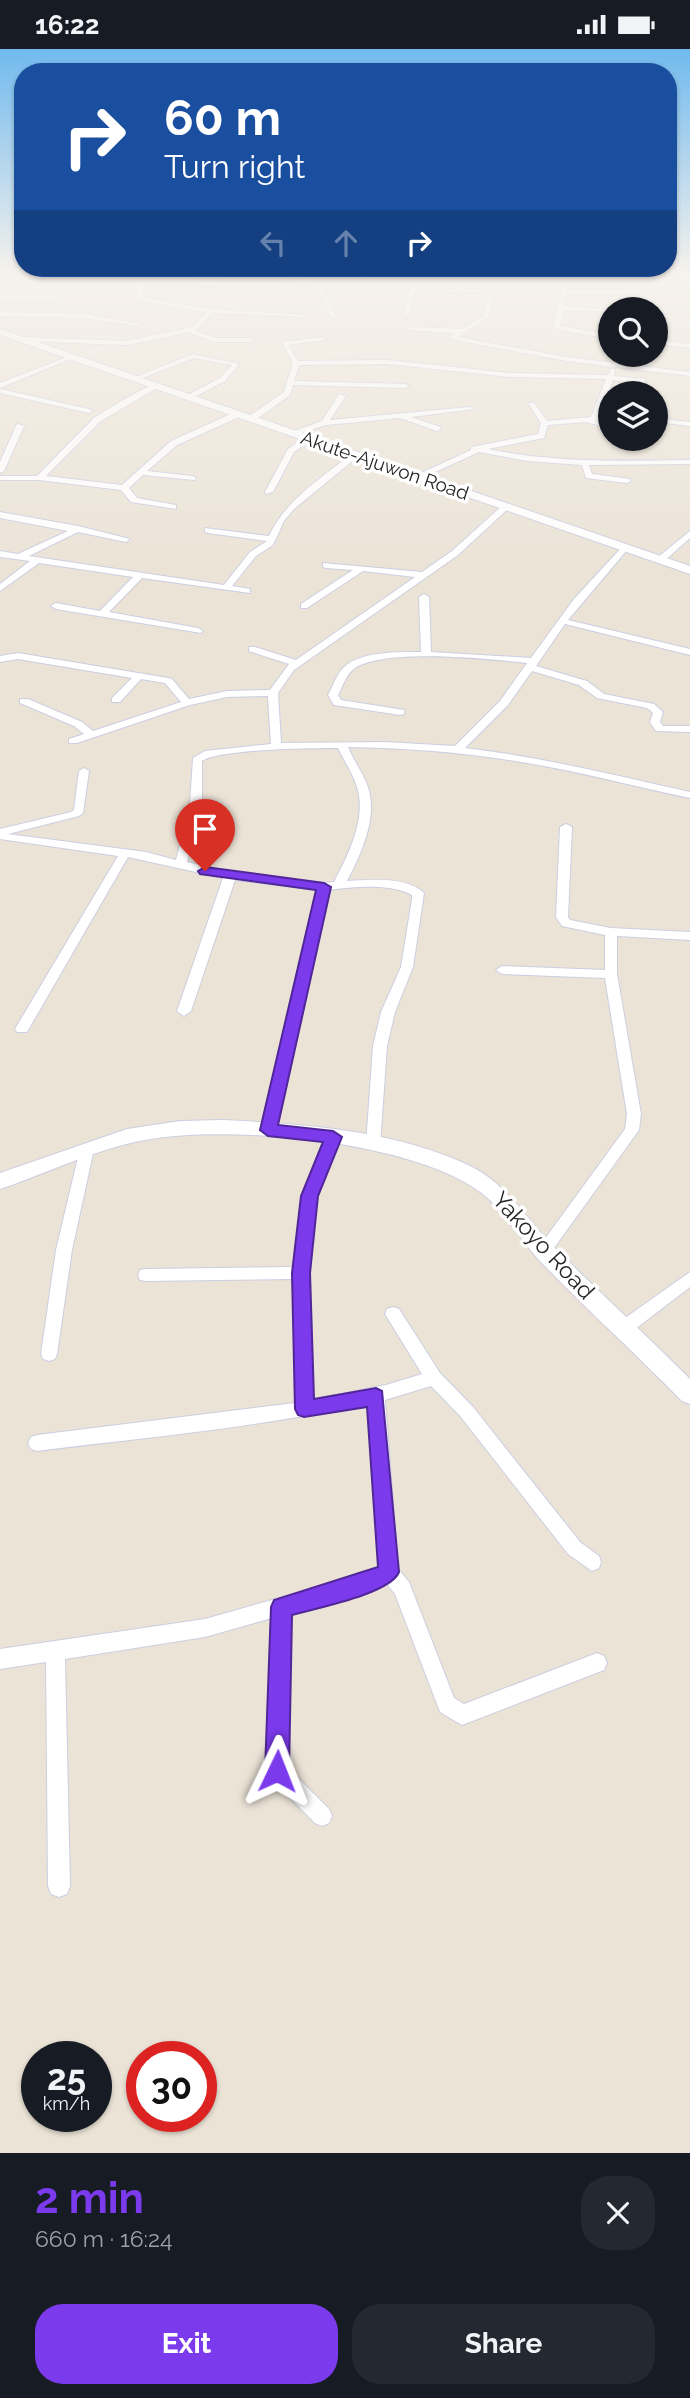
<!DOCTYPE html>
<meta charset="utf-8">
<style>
:root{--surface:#171b24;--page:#242831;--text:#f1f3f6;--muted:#9ea1a6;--accent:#7c3aed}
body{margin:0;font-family:Raleway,sans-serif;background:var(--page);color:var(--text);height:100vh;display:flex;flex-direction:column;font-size:26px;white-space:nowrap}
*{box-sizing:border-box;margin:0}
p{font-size:23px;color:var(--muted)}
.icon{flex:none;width:38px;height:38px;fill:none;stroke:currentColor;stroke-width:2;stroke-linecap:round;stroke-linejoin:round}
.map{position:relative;height:2104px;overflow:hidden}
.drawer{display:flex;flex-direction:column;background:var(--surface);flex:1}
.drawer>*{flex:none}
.top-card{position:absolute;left:14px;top:14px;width:663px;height:214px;border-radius:28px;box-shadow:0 2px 5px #0004;background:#1a4fa0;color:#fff;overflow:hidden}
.controls{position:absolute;left:598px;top:248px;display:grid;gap:14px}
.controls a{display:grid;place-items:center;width:70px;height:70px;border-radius:50%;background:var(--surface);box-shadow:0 2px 5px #0004;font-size:35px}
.speed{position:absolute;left:21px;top:1992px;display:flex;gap:14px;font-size:35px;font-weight:700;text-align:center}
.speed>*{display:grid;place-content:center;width:91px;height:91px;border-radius:50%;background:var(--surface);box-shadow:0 2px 5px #0004;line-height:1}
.speed small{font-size:18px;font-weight:400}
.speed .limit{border:10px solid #d22;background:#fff;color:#111}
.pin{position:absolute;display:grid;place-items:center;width:60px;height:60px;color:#fff;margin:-72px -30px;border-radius:50% 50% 50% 0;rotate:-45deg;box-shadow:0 0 7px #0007}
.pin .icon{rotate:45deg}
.me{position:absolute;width:77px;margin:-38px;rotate:2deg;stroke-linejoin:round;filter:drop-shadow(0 0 5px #0008)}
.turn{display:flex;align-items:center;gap:24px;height:147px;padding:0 35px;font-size:32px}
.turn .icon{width:91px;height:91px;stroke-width:2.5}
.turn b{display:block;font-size:49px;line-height:60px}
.lanes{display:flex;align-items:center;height:66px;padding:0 35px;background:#0003;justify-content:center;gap:35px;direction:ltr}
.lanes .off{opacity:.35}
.round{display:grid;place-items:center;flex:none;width:74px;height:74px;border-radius:28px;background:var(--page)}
.summary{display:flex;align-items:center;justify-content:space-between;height:119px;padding:0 35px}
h1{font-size:42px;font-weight:700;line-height:52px;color:var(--accent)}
.cta{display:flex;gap:14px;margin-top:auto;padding:14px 35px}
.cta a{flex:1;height:80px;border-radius:28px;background:var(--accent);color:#fff;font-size:28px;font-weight:700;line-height:80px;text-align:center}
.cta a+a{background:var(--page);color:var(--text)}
.status{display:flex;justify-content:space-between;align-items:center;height:49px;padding:0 35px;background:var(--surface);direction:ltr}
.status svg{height:19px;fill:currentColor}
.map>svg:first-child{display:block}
</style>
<div class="status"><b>16:22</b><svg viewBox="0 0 49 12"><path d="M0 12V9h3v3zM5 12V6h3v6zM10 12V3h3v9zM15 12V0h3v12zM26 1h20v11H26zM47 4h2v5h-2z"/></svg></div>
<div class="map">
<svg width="690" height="2104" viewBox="0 0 690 2104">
<rect width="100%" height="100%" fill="#ebe3d6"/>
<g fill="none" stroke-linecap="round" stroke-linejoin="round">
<g stroke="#cccee2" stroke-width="2">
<path id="minor" d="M29 225 263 233 404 225 321 234 336 267 333 269 330 267 315 235 216 237 145 234 143 247 146 249 210 260 310 266 307 268 212 264 196 282 215 289H250L253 291 250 293H214L189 283 127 296 21 292 18 290 21 288 127 292 193 278 206 263 142 252 137 247 138 234 78 230 61 249H0V245H59L72 230Z
M463 225H469L464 240 508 241 519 232 524 233 512 244H494L489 268 458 288 566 308 690 323V327L566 312 450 290V288L456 284 407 281 409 278 462 280 484 266 488 244 415 242 409 264 406 266 403 264 410 239 458 240Z
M564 225H570L566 241 642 240 645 242 642 244 566 245 565 257 614 261H611V263L564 261 560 277 611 286V290L556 280 553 278Z
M677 225H684L690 232V237Z
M656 261 673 263 656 265Z
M0 263 84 265 141 275 138 277 84 269 0 267Z
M688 274 690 275V279L685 276Z
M323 288 325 291 288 296 298 312 387 311 511 324 608 326 611 320H615L614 327 645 330 646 340 639 342 638 334 613 331 597 372 611 375V379L585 373 548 376 544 389 488 400C554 414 622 412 690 411V415L589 416 592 425 630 430 631 432 627 434 586 429 582 416 527 412 479 403 422 429 415 427 471 401V398L538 385 541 374 528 354H534L547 372 591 368 606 330 511 328 387 315 299 316 294 332 405 335 409 337 405 339 293 336 290 346 254 372H248V368L284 343 293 314 282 293Z
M656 291 690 295V299L656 295Z
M193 305 239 315 225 332 189 351 186 347 220 329 232 316 194 309 137 331 131 330Z
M70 307 75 308 0 339V334Z
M153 335 160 337 101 372 46 427 122 436 171 392 233 364H239V368L177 396 147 422 192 427 196 429 195 431 143 426 129 439 137 449 176 456V460L131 453 121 441 39 431H0V427H37L95 368 123 351Z
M0 340 89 360 93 362 89 364 0 344Z
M339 345 346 347 330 371 470 358 474 360 411 368 440 378 441 380 437 382 400 369 326 376 292 387V383L322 372Z
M662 370 690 373V377L665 374H662Z
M17 375 24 377 4 422 0 424V413Z
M305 388 312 390 294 403 273 443 266 445 265 443 288 400Z
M354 403 361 405 294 460 284 472 273 496 256 507 232 537 250 540V544L142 529 109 563 198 579 203 582 201 584 56 560 51 557 56 554 100 562 133 528 39 514 0 542V535L30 512 0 508V502L18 505 68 482 0 469V463L78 477 130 490 126 493 78 483 29 507 224 536 250 503 267 492 208 484 205 483V479L269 487C286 450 323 428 354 403Z
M504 455 511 457 458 506 294 621 278 644 281 694 384 693 455 697 500 652 527 614C488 610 388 599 355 619 346 625 343 637 338 646L341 651 404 661V665L400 666 334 656 328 646C333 637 337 624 345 617 363 602 399 603 421 603L419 548 424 545 429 548 431 603 531 609 574 550 624 496 628 499 627 501 568 571 690 600V606L565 575 536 617 587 632 604 645 654 655 663 663 660 673 663 677H690V683L656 682 650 673 653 664 647 659 597 649 579 636 532 622 508 656 465 699C541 708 615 726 690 743V749C632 737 574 721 515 712 460 703 404 699 348 698 354 712 363 724 368 738 378 769 361 805 347 832 370 831 406 827 424 844L413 918 395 963 387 997 380 1096 378 1100H368L366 1096 373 997 381 963 401 918 412 850V846C389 834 354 838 329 841L273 1085H263L261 1081 317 841 235 831 191 962 184 967 177 962 223 829 128 808 27 983H17L15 980 118 807 0 790V780L71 763 74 761 79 722 84 719 89 722 83 764 79 767 8 785 146 803 176 811 190 755 193 709 205 702 271 695 268 647 227 648 190 656 77 694H69V690L84 685 74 677 20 654V650H28L82 673 93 682 181 653 165 634 141 630 120 653H112V649L132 629 18 610 0 613V607L18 604 168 629 172 630 189 650 227 642 270 641 289 615 249 602V598H255L296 611 415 528 363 522 307 559H301V555L353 521 326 519 323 518V514L422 523 452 502ZM338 699C344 712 353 724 357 738 367 770 348 806 334 833L324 834 230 823 187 813 202 755V712C218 700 313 699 338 699Z
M690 482V489L663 513H657V509Z
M566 775 572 778 568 868 570 871 611 879 690 883V891L617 887V925L641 1065 639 1081 549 1206 544 1208 539 1206 536 1202 539 1198 625 1080 627 1065 605 929 502 925 496 921 502 917 605 921V886L562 877 556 868 560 778Z
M333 1083 338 1084 340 1088 317 1148 309 1224 312 1351 386 1336 422 1325 385 1265 387 1260 393 1258 399 1260 440 1324 473 1358 580 1493 599 1507 601 1513 599 1519 592 1522 568 1505 461 1368 431 1337 385 1351 398 1520 409 1533 454 1649 464 1655 597 1604 604 1607 607 1614 604 1621 462 1676 440 1663 395 1545 387 1535 291 1564 287 1718 329 1760 332 1767 329 1774 322 1777 315 1774 270 1729 267 1722 272 1569 205 1588 65 1610 70 1837 67 1845 59 1848 51 1845 48 1837 46 1613 0 1620V1600L205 1570 374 1522 379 1519 368 1354C259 1379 148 1388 37 1402L31 1400 28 1394 31 1388 37 1386 295 1354 293 1230 146 1232 140 1231 138 1226 140 1221 146 1220 294 1218 303 1148 326 1088 328 1084Z
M87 1095 92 1096 94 1100 72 1201 57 1305 55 1310 49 1312 43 1310 41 1305 56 1201 80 1100 82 1096Z
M690 1223V1238L630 1284 624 1286 618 1284 616 1279 618 1274Z"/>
</g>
<g stroke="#cccee2" stroke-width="2">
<path id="secondary" d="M0 280 690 517V525L0 286Z
M223 1071C304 1075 393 1081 468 1116 507 1134 526 1171 556 1200 600 1244 646 1286 690 1330V1355L682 1352C635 1304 585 1259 539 1211 520 1190 506 1164 484 1146 417 1092 229 1075 145 1091 95 1100 48 1124 0 1140V1124L127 1080 180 1072Z"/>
</g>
<use href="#minor" fill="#fff" fill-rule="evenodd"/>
<use href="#secondary" fill="#fff" fill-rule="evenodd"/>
</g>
<linearGradient id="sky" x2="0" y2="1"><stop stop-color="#71baee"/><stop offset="0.43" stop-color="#f6f2ed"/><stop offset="1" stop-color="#f6f2ed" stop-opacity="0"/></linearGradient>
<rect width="690" height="520" fill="url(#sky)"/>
<path fill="#7c3aed" stroke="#51269a" stroke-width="2" d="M205 818 324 834 331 838 278 1076 333 1082 342 1088 318 1147 310 1224 314 1350 376 1339 382 1342 399 1523C390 1545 316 1559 292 1566L289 1722 285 1730 277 1734 269 1730 265 1722 271 1558 274 1551 378 1518 367 1358 304 1368 298 1366 295 1360 292 1224 301 1147 323 1093 268 1087 260 1081 316 841 200 825 198 822Z"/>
<g text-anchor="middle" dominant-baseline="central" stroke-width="7" stroke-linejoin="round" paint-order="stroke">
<g font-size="19" fill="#272727" stroke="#fff">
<text transform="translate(385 416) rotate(19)">Akute-Ajuwon Road</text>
</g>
<g font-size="23" fill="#272727" stroke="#fff">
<text transform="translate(544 1196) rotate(47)">Yakoyo Road</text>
</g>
</g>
</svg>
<div class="controls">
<a><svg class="icon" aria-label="search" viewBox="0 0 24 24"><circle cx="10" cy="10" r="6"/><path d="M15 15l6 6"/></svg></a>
<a><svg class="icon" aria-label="layers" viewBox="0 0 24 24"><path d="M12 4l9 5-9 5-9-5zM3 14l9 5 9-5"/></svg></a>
</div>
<div class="speed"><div>25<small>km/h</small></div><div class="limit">30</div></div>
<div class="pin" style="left:205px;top:822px;background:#d93025"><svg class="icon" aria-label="arrive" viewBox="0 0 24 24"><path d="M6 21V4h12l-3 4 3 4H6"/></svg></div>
<svg class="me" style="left:277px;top:1722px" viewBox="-20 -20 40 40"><path d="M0-17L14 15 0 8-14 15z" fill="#7c3aed" stroke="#fff" stroke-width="4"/></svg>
<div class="top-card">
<div class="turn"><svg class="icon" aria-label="right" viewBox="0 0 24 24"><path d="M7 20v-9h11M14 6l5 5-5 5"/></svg><div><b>60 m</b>Turn right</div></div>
<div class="lanes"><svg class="icon off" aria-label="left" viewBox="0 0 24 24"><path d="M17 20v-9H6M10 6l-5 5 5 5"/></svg><svg class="icon off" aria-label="ahead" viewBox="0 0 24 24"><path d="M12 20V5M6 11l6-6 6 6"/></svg><svg class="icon" aria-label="right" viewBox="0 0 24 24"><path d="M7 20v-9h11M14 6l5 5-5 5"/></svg></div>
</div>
</div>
<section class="drawer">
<div class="summary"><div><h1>2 min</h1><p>660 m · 16:24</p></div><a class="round"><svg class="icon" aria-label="close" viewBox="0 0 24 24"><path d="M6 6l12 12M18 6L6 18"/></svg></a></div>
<div class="cta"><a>Exit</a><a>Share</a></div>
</section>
